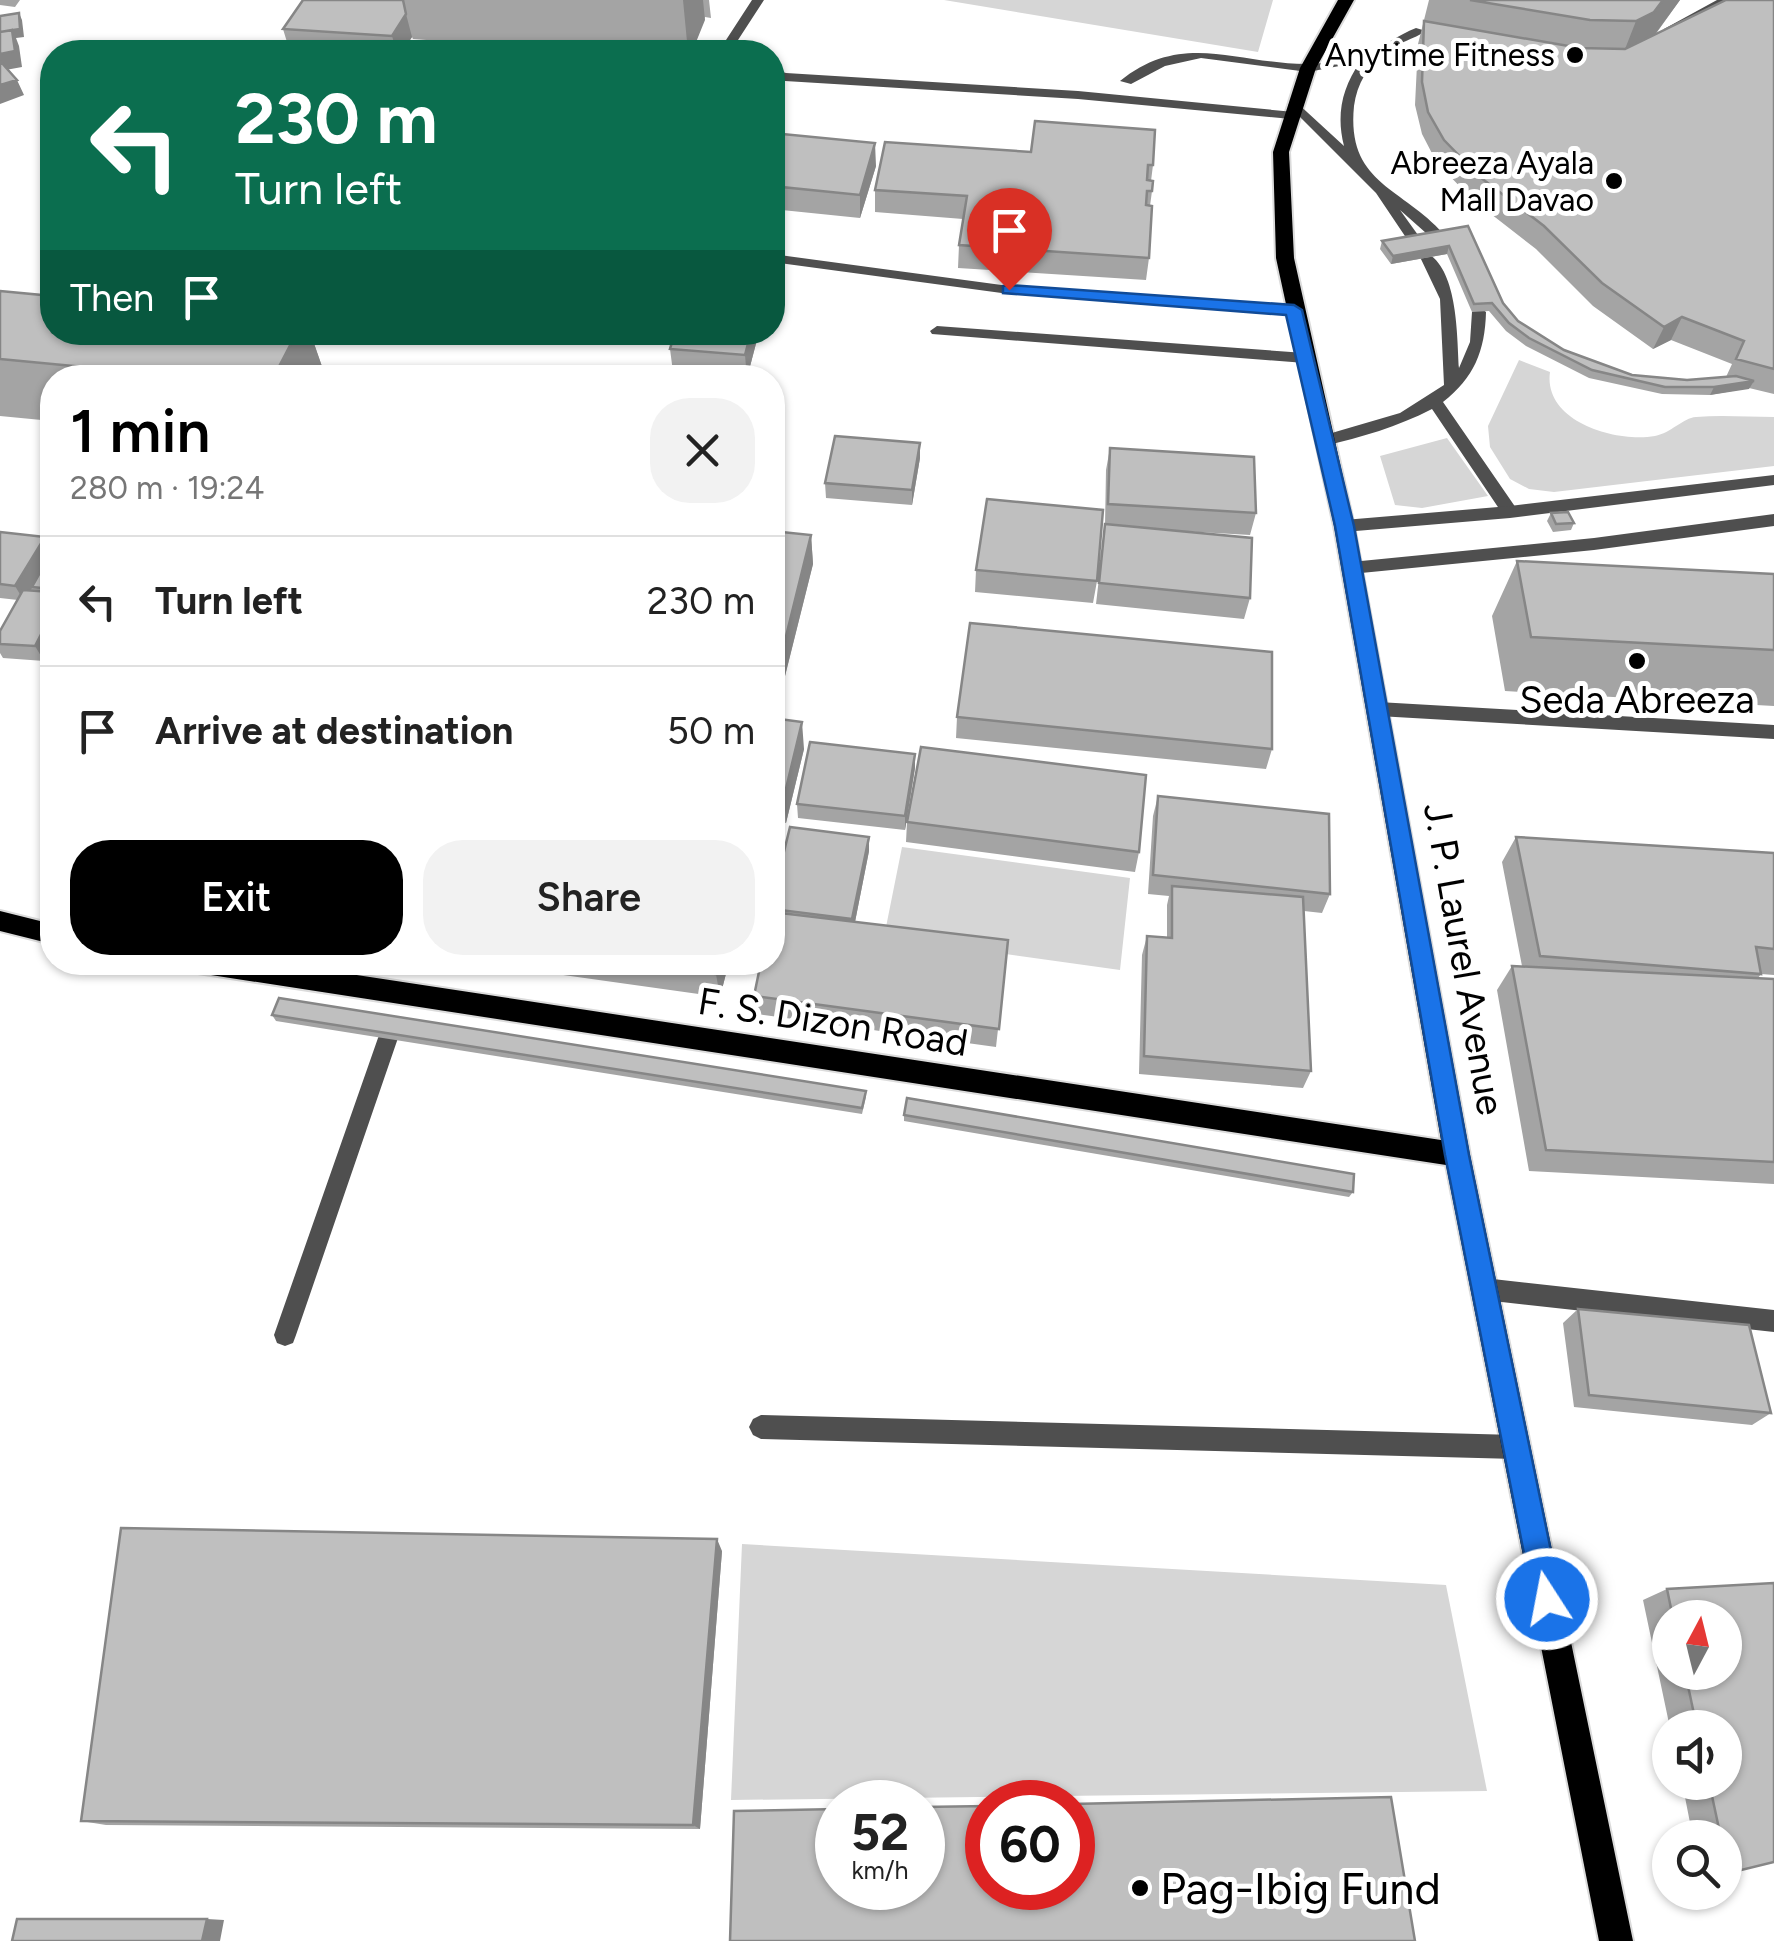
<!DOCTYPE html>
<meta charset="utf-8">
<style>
:root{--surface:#fff;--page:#f2f2f2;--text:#222;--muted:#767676;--line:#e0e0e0;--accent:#000}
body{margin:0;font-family:Figtree,sans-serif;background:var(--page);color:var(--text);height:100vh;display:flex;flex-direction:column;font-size:38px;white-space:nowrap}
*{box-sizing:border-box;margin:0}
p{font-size:32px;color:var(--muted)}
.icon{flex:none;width:55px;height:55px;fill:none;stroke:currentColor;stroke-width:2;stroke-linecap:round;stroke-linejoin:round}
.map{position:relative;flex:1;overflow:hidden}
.panel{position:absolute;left:40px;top:365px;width:745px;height:610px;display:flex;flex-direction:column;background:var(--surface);border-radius:40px;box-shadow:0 2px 8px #0004}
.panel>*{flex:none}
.banner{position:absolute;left:40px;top:40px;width:745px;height:305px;border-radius:40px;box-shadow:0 2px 8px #0004;background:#0b6e4f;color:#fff;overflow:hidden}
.needle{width:65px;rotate:7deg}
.buttons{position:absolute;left:1652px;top:1600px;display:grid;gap:20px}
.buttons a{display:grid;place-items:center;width:90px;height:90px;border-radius:50%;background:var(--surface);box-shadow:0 2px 8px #0004;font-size:50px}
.speed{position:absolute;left:815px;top:1780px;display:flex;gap:20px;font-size:50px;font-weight:700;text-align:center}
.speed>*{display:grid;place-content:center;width:130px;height:130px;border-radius:50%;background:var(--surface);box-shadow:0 2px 8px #0004;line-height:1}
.speed small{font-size:25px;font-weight:400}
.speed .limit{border:15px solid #d22;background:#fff;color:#111}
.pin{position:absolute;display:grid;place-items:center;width:85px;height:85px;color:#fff;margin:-102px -42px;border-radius:50% 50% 50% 0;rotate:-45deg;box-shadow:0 0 10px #0007}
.pin .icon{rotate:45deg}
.me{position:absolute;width:110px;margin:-55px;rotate:349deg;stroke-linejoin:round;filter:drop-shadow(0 0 8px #0008)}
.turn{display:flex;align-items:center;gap:35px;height:210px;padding:0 30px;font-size:45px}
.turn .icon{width:130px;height:130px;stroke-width:2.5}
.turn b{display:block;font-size:70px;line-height:85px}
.then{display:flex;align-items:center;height:95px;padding:0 30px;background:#0003;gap:20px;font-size:38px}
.round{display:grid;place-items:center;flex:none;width:105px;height:105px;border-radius:40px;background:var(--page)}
.overview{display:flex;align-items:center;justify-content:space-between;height:170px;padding:0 30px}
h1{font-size:60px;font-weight:600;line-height:75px;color:var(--accent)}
.primary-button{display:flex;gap:20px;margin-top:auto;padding:20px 30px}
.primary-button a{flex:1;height:115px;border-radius:40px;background:var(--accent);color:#fff;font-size:40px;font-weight:600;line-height:115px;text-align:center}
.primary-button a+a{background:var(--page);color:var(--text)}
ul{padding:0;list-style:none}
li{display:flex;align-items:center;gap:30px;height:130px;padding:0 30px;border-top:2px solid var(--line)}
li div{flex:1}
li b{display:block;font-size:38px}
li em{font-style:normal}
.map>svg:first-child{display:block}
</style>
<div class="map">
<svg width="1774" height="1941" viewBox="0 0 1774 1941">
<rect width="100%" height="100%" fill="#fff"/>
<path fill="#d6d6d6" d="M944 0H1273L1258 52Z
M1519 360 1550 372C1543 422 1616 443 1655 436 1671 433 1683 418 1696 417 1722 415 1748 417 1774 417V466L1554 492 1529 489 1510 479 1490 447 1488 426Z
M1447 438 1488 496 1422 508 1395 505 1380 456Z
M902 847 1130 878 1120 970 884 937Z
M742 1544 1446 1585 1487 1791 731 1800Z"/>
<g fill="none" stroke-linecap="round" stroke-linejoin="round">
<g stroke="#dbdbdb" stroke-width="4">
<path id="primary" d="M1338 0H1354L1316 68 1289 152 1294 258 1354 526 1470 1155 1633 1941H1599L1446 1165 198 973 189 969 186 962H271L1441 1140 1334 526 1276 258 1273 152 1300 68Z
M0 911 52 924V944L0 931Z"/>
</g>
<path fill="#4f4f4f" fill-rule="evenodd" d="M752 0H764L738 40 742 52H730L726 40Z
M1717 0H1732L1674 32 1664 29Z
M1416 28 1426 31C1414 39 1397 43 1385 52 1368 65 1357 84 1354 106 1346 186 1405 187 1447 238L1435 241 1400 210 1423 242 1416 246 1411 245 1376 193 1298 115 1291 119 1078 99 785 81 772 77V69L786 73 1078 91 1294 112 1288 105 1295 101 1344 146C1336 115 1342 88 1360 62L1308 72 1201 58 1165 66 1131 84 1120 81C1182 30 1238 64 1306 64 1323 64 1352 59 1368 53 1384 46 1398 35 1416 28Z
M1427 253C1458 270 1457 336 1459 368L1470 342 1472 312 1479 307 1486 312C1485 351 1474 378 1443 402L1516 508V516H1504L1432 409C1397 427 1362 437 1324 446L1316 441 1318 437 1400 413 1444 385 1440 299 1420 257Z
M772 254 1009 286 1294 305 1301 310 1294 315 1009 294 772 262Z
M937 326 1305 353 1313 358 1305 363 932 334 930 331Z
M1378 702 1774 725V739L1378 716 1369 709Z
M388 1029 395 1032 398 1038 296 1335 293 1343 285 1346 277 1343 274 1335 378 1038 381 1032Z
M761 1415 1516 1435 1524 1439 1528 1447 1524 1455 1516 1459 761 1439 753 1435 749 1427 753 1419Z"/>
<path fill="#4f4f4f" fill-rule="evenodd" d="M1774 475V485L1510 518 1344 532 1336 526 1344 520 1510 506Z
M1774 514V526L1594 550 1351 574 1343 568 1351 562 1594 538Z
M1484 1278 1774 1310V1332L1484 1300 1476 1297 1473 1289 1476 1281Z"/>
<use href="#primary" fill="#000" fill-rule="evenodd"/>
</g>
<path fill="#a4a4a4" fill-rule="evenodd" d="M0 0H20L15 7 0 5Z
M303 0H709L711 18 705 17 692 52H585L413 39 412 37 402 52H290L283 29Z
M1429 0H1680L1655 35 1774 0V394L1749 388 1710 395 1662 394 1589 378 1526 346 1506 331 1489 311 1472 312 1447 254 1391 264 1380 249 1382 241 1468 226 1503 303 1518 321 1564 350 1632 375 1687 380 1726 377 1732 364 1671 340 1653 349 1593 306 1536 249 1473 200 1437 163 1422 134 1415 105 1418 44Z
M772 133 876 166 860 218 772 209Z
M1153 165 1151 181 1152 191 1150 206 1149 258 1146 280 958 268 959 245 963 219 875 212V190Z
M0 291 297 332H310L326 378H52V421L0 416Z
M759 332 747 378 673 372 670 349Z
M920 443V458L912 505 826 498 825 483Z
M1110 448 1256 513 1250 535 1181 531 1250 598 1244 619 1096 604 1105 526 1106 470Z
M1551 513 1574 523 1571 530 1553 532 1547 521Z
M772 531 811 535 813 564 776 712H772Z
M0 532 52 549V645L44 661 3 658 0 653V631L18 600 0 598Z
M1517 561 1774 574V706L1505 691 1492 616Z
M976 570 1097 581 1093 603 975 592Z
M957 717 1272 749 1266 769 956 738Z
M772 718 804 749 786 823 772 821Z
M915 768 905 830 798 818 797 804Z
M1158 796 1330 894 1322 913 1304 911 1311 1071 1303 1088 1139 1074 1142 955 1147 936 1167 937V905L1169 896 1148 894 1153 816Z
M907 822 1139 852 1135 872 906 842Z
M1516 837 1774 853V975L1761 974 1758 978 1774 979V1184L1529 1171 1497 990 1512 966H1522L1502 862Z
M869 851 855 922 1008 940 996 1047 757 1014 754 996 772 962V901Z
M410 962H729L720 997 478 963V972Z
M272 1015 866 1091V1097L862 1114 276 1021Z
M904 1115 1353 1192 1349 1197 904 1121Z
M1578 1309 1771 1413 1752 1425 1574 1407 1563 1323Z
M722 1551 700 1829 106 1825 81 1821Z
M1774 1583V1862L1725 1874V1838H1693L1682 1782H1725V1728H1670L1643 1600 1667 1589ZM1670 1618H1725V1672H1670Z"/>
<path fill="#868686" d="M683 0H703L705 20 692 52H688Z
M1663 0H1680L1634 63 1616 72 1636 21Z
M19 13 22 20 24 37 16 38 19 46 22 67 0 71V41Z
M406 14 412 37 402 52H397L392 36Z
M17 80 24 95 0 104V85Z
M875 143 876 166 860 218V195Z
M1449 246 1447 254 1391 264 1393 256Z
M1682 317 1671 340 1653 349 1664 327Z
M297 332H310L326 378H273Z
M751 332H759L747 378 745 355Z
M1754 381 1749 389 1710 395 1714 387Z
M920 443V458L912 505V490Z
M811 535 813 564 776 712 774 685Z
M45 537 52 549V555L24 601 15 586Z
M52 613V645L44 661 35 646Z
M802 722 804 749 786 823 784 797Z
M915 754V768L905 830V816Z
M869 837V851L853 932 852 919Z
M719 962H729L720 997 716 974Z
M717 1539 722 1551 700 1829 693 1825Z
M207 1919 224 1920 220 1941H202Z"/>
<path fill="#bfbfbf" stroke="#868686" stroke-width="2.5" d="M303 0H403L406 14 392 36 283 29Z
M1470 0H1663L1654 12 1636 21 1590 20Z
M1726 0H1774V369L1736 359 1744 341 1682 317 1664 327 1602 283 1544 226 1480 177 1444 140 1428 112 1422 82 1424 21 1580 48 1625 49Z
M19 13 20 29 0 32V16Z
M12 30 15 51 0 54V32Z
M0 61 17 80 0 85Z
M1035 121 1155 130 1153 165H1148L1147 180 1153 181 1152 191H1147L1146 205 1152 206 1149 258 959 245 967 196 875 190 885 142 1031 152Z
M772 133 875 143 860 195 772 186Z
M1468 226 1503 303 1518 321 1564 350 1632 375 1687 380 1736 376 1754 381 1714 387H1665L1592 370 1529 338 1509 323 1492 303 1474 304 1449 246 1393 256 1382 241Z
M0 291 52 296V332H297L273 378H199L0 359Z
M675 332H751L745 355 670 349Z
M835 436 920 443 912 490 825 483Z
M1110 448 1254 457 1256 513 1108 504Z
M987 499 1103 510 1097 581 976 570Z
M1568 512 1574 523 1556 524 1551 513Z
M1105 524 1252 538 1250 598 1099 583Z
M772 531 811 535 774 685H772Z
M0 532 45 537 15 586 0 584Z
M52 551V589L32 587Z
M1517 561 1774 574V650L1531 637Z
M23 590 52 592V613L35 646 0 644V631Z
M970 623 1272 652V749L957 717Z
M772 718 802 722 784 797 772 796Z
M810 742 915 754 905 816 797 804Z
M921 747 1146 775 1139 852 907 822Z
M1158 796 1329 814 1330 894 1153 875Z
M790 827 869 837 852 919 772 909V901Z
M1516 837 1774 853V949L1756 947 1761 974 1540 956Z
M1172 886 1303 897 1311 1071 1144 1056 1147 936 1172 938Z
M772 912 1008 940 999 1029 754 996 761 962H772Z
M636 962H719L716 974Z
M1512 966 1774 979V1162L1546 1150Z
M279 998 866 1091 862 1108 272 1015Z
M907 1098 1354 1174 1353 1192 904 1115Z
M1578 1309 1749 1325 1771 1413 1589 1395Z
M121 1528 717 1539 693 1825 81 1821Z
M1774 1583V1862L1729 1873 1725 1857V1838H1721L1709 1782H1725V1728H1697L1685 1672H1725V1618H1673L1667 1589Z
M1391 1797 1415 1941H730L734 1811 838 1809V1888H922V1807L988 1806V1888H1072V1804Z
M17 1919H207L202 1941H12Z"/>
<path fill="#1a73e8" stroke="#114b97" stroke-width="2.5" d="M1009 285 1294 305 1302 310 1354 526 1469 1155 1561 1599 1557 1609 1547 1613 1537 1609 1533 1599 1445 1155 1335 526 1286 315 1003 293V286Z"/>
<g fill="#000" stroke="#fff" stroke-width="4">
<circle cx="1575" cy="55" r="10"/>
<circle cx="1614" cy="181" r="10"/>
<circle cx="1637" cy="661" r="10"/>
<circle cx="1140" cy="1888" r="10"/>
</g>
<g text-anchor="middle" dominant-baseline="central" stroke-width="10" stroke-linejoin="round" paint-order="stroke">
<g font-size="32" fill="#000" stroke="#fff" text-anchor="end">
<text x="1555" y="55">Anytime Fitness</text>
<text x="1594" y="163">Abreeza Ayala<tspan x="1594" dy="37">Mall Davao</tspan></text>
</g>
<g font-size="38" fill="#000" stroke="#fff">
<text x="1637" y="700">Seda Abreeza</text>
</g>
<g font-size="38" fill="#000" stroke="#fff">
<text transform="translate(1464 959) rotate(80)">J. P. Laurel Avenue</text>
<text transform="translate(833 1022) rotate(9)">F. S. Dizon Road</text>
</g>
<g font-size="45" fill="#000" stroke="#fff" text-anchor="start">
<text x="1160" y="1888">Pag-Ibig Fund</text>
</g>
</g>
</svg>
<div class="buttons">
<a><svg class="needle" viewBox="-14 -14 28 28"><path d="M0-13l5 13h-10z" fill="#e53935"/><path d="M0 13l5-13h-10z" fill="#767676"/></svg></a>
<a><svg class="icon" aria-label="sound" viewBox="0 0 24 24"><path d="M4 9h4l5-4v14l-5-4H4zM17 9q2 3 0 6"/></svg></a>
<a><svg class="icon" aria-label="search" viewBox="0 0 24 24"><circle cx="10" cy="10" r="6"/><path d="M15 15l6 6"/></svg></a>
</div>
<div class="speed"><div>52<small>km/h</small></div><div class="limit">60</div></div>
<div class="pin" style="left:1009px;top:290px;background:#d93025"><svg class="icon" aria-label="arrive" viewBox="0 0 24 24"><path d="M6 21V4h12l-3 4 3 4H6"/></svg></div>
<svg class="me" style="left:1547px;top:1599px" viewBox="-20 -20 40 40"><circle r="17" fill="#1a73e8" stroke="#fff" stroke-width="3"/><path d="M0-11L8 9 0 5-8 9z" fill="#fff"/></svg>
<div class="banner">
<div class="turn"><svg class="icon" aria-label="left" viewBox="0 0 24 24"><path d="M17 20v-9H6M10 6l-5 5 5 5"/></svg><div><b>230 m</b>Turn left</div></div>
<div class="then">Then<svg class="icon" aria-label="arrive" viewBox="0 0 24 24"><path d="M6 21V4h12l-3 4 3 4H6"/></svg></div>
</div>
<section class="panel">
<div class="overview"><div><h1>1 min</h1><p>280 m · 19:24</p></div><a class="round"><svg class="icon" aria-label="close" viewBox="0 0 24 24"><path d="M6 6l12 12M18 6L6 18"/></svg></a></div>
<ul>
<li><svg class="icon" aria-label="left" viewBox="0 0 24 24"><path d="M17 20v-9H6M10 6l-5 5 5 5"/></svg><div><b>Turn left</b></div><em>230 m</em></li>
<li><svg class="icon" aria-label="arrive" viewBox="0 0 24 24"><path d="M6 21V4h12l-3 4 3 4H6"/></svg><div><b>Arrive at destination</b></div><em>50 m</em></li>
</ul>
<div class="primary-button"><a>Exit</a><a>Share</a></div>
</section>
</div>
